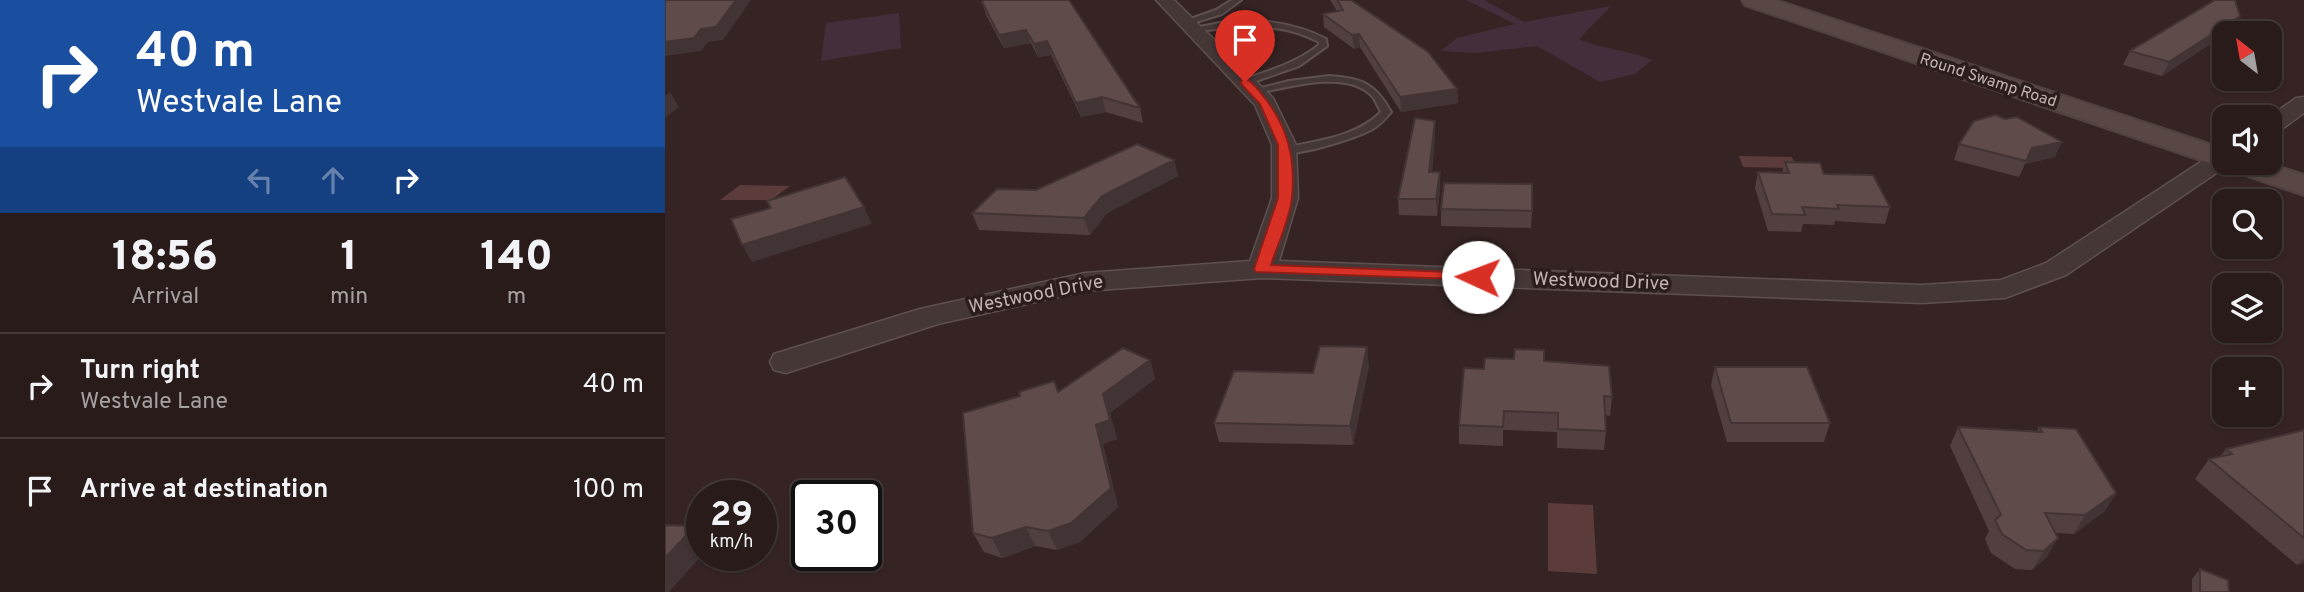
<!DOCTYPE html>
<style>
:root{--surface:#281b1a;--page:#342827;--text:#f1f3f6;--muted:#a5a1a2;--line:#443939}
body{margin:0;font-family:Overpass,sans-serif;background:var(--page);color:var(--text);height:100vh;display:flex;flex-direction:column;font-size:26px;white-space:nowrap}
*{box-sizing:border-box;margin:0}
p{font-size:23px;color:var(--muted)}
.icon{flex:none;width:38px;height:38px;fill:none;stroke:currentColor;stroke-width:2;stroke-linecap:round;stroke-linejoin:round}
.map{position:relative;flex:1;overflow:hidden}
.side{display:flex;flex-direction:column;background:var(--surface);width:665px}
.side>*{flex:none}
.hud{background:#1a4fa0;color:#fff;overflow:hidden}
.needle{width:46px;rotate:329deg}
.fabs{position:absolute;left:1547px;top:21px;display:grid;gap:14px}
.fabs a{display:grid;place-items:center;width:70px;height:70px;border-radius:14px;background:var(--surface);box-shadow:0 2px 5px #0004,0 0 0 2px var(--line);font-size:35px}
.speed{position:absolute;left:21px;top:480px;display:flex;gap:14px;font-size:35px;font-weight:700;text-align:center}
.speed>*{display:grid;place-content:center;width:91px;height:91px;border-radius:50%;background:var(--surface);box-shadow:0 2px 5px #0004,0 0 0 2px var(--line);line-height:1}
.speed small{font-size:18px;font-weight:400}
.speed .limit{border:4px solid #111;border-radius:10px;background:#fff;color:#111}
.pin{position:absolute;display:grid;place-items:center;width:60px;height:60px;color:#fff;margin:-72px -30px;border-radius:50% 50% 50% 0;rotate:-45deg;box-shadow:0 0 7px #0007}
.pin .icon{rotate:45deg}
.me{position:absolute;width:77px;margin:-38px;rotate:272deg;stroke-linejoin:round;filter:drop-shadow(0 0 5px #0008)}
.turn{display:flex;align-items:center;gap:24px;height:147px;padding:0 21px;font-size:32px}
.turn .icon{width:91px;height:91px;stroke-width:2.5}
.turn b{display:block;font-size:49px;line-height:60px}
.lanes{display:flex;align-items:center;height:66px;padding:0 21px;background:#0003;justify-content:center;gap:35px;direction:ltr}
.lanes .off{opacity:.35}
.eta{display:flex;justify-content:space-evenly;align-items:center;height:119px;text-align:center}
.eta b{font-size:42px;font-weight:800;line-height:49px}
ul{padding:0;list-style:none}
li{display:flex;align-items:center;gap:21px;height:105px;padding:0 21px;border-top:2px solid var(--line)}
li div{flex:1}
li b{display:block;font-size:26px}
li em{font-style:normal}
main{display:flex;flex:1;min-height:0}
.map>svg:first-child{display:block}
</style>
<main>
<section class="side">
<div class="hud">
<div class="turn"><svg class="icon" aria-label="right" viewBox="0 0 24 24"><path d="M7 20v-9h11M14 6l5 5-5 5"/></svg><div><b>40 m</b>Westvale Lane</div></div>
<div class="lanes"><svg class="icon off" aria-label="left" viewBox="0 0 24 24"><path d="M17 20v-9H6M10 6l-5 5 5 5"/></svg><svg class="icon off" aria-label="ahead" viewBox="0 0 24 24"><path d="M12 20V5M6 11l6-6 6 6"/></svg><svg class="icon" aria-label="right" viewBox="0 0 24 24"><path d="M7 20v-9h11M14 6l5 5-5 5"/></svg></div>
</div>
<div class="eta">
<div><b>18:56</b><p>Arrival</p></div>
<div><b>1</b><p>min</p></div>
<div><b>140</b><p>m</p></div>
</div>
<ul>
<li><svg class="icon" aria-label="right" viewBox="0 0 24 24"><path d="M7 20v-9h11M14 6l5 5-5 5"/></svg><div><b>Turn right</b><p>Westvale Lane</p></div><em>40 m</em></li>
<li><svg class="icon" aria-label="arrive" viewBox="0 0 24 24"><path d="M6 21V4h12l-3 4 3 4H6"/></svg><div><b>Arrive at destination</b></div><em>100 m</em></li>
</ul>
</section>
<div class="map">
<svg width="1639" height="592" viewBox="0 0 1639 592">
<rect width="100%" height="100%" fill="#352423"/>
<path fill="#422f3b" d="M801 0H819L859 22 946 6 914 39C937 50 963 49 987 60L970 74 935 82 872 46 810 53 776 51 792 38 850 24Z
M234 13 236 48 156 61 161 23Z"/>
<path fill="#5c3c3b" d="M1074 156 1127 157 1132 168 1078 167Z
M75 185 125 186 106 200H55Z
M883 503 928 505 932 574 883 571Z"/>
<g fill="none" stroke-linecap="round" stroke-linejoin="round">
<g stroke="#5e504e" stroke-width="4">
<path id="lane" d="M567 0H576L557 14 521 25 517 22 551 10Z
M594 21C619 23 640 28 661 39L662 46 634 66 580 85 575 82 577 80C604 71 631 63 654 45V42C615 21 570 25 528 32L524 29 560 22Z
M664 76C696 78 710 83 726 112 720 119 714 126 706 130 688 139 634 156 615 153V149C648 141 691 138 716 112 713 107 711 101 708 97 683 68 620 88 589 94L584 91 624 81Z"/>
</g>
<g stroke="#5e504e" stroke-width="3">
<path id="street" d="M491 0H509L608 98 631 145 633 198 614 261 1257 285 1336 280 1381 263 1551 152 1559 150V163H1566L1401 275 1340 298 1257 303 597 278 420 291 273 324 121 373 109 370 105 362 109 354 255 309 420 273 585 261 607 198V145L590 105Z
M1639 97V113L1613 132 1605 134 1604 117 1631 98Z"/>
</g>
<g stroke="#4f4140" stroke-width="4">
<path id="secondary" d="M1077 0H1110L1559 149V163H1602L1639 175V195L1080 5Z"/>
</g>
<use href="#lane" fill="#463737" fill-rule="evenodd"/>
<use href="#street" fill="#463737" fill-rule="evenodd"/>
<use href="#secondary" fill="#594745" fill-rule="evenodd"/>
</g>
<path fill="#524040" d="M320 0 475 108 478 123 441 112 416 117 386 55 373 57 366 43 339 48 321 15 317 2Z
M665 0H686L792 89 793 103 736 112 695 47 689 49 659 27 658 14 672 11Z
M1575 16 1568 29 1497 76 1458 65 1465 51Z
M770 136 767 172H775V189L772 216 734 215 733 199Z
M1294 144 1390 157 1360 164 1354 177 1289 160Z
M509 160 513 176 442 213 425 235 314 230 307 213 371 190Z
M1120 162 1159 174 1225 207 1220 224 1170 221 1169 225 1138 224 1136 232 1103 231 1090 188 1093 172 1117 173Z
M776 209 867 211 866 228 776 226Z
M485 360 490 379 445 413 452 439 438 444 453 507 415 542 392 550 370 546 337 558 319 552 308 533 393 392Z
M879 361 947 397 945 416 940 415 941 431 939 450 892 448V432L838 430V446L794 444V425L819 369Z
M704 365 688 445 554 442 549 423Z
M1050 367 1165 423 1159 442H1062L1046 385Z
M1293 427 1372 431 1374 427 1451 493 1439 512 1409 534 1391 533 1382 557 1367 570 1350 569 1326 553 1320 539 1324 531 1285 446Z
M1639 430V563L1632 565 1530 479 1544 459 1555 457 1561 449Z
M1535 569 1564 592H1527V579Z"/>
<path fill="#423434" d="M71 0H86L58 40 43 42 36 51 0 56V42L36 29Z
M1575 16 1568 29 1562 33H1559V35L1497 76 1504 62Z
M361 30 366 43 339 48 334 35Z
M694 34 695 47 689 49 687 35Z
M382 41 386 55 373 57 369 44Z
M792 89 793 103 736 112 735 97Z
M5 92 14 107 0 118V96Z
M437 97 441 112 416 117 411 103Z
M770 121V136L765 188 764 172Z
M1397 142 1390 157 1360 164 1354 177 1367 148Z
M509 160 513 176 442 213 425 235 419 218 437 196Z
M775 172V189L772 216 771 199Z
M199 207 207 224 87 262 77 245Z
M702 347 704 365 688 445 685 426Z
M485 360 490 379 445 413 452 439 438 444 453 507 415 542 392 550 383 531 438 394Z
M1451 493 1439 512 1409 534 1420 515Z
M30 526 37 535V555L4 592H0V558Z
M361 527 370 546 337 558 327 538Z
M1393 538 1382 557 1367 570 1379 551Z
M1639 558V563L1632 565Z"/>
<path fill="#5f4b4a" stroke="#423434" stroke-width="2" d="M0 0H71L51 27 36 29 29 38 0 42Z
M320 0H404L475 108 437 97 411 103 382 41 369 44 361 30 334 35 317 2Z
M672 0H686L763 52 792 89 735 97 694 34 687 35 658 14 678 10Z
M1550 0H1570L1575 16 1504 62 1465 51Z
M1330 115 1340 119 1352 117 1397 142 1367 148 1361 161 1294 144 1309 121Z
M750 118 770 121 764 172H775L771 199H733Z
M472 144 509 160 437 196 419 218 307 213 332 189 371 190Z
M1120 162 1155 163 1159 174 1208 175 1225 207 1172 205 1174 209 1137 207 1140 215 1107 214 1093 172 1124 173Z
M180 177 199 207 77 245 66 219 106 208 102 201Z
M779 183 867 184V211L776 209Z
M655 346 702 347 685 426 549 423 569 371 648 373Z
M458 348 485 360 438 394 445 420 431 425 446 488 406 523 383 531 361 527 327 538 308 533 298 413 355 396 354 392 389 381 393 392Z
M850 349 879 350V361L944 366 947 397 939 396 941 431 893 429V413L839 411 838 427 794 425 799 368 819 369 820 358 849 359Z
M1050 367H1142L1165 423H1066Z
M1293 427 1377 432 1374 427 1411 429 1451 493 1420 515 1380 513 1393 538 1379 551 1361 550 1337 534 1330 520 1336 515Z
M1639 430V538L1544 459 1567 454 1561 449Z
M0 525 30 526 0 558Z
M1535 569 1563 580 1564 592H1535Z"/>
<path fill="#d93025" stroke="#8d1f18" stroke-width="2" d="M576 80H584C617 113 632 149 627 197 625 219 613 243 606 265L813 273 821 277 819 280 591 272 589 269 613 198V145L595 104 576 84Z"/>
<g text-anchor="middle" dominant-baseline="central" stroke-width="7" stroke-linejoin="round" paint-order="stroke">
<g font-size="16" fill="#c2b3b1" stroke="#2b1d1c">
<text transform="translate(1323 81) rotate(18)">Round Swamp Road</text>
</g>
<g font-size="19" fill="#c2b3b1" stroke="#2b1d1c">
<text transform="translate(936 282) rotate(2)">Westwood Drive</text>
<text transform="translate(371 295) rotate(-11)">Westwood Drive</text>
</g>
</g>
</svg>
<div class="fabs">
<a><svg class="needle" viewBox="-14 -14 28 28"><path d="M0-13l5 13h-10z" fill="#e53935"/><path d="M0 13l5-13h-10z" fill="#a5a1a2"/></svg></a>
<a><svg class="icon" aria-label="sound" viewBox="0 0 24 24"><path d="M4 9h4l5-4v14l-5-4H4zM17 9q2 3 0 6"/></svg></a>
<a><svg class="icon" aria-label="search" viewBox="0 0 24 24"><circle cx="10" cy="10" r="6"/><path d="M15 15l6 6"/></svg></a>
<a><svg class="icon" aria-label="layers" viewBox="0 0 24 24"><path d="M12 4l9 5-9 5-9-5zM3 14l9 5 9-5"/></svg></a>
<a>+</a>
</div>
<div class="speed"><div>29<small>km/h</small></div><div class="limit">30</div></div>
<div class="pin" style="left:580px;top:82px;background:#d93025"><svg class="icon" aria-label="arrive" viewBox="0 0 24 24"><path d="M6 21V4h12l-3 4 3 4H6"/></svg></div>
<svg class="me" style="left:813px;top:277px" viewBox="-20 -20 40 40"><circle r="19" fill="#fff"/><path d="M0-13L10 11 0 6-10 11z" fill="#d93025"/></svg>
</div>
</main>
